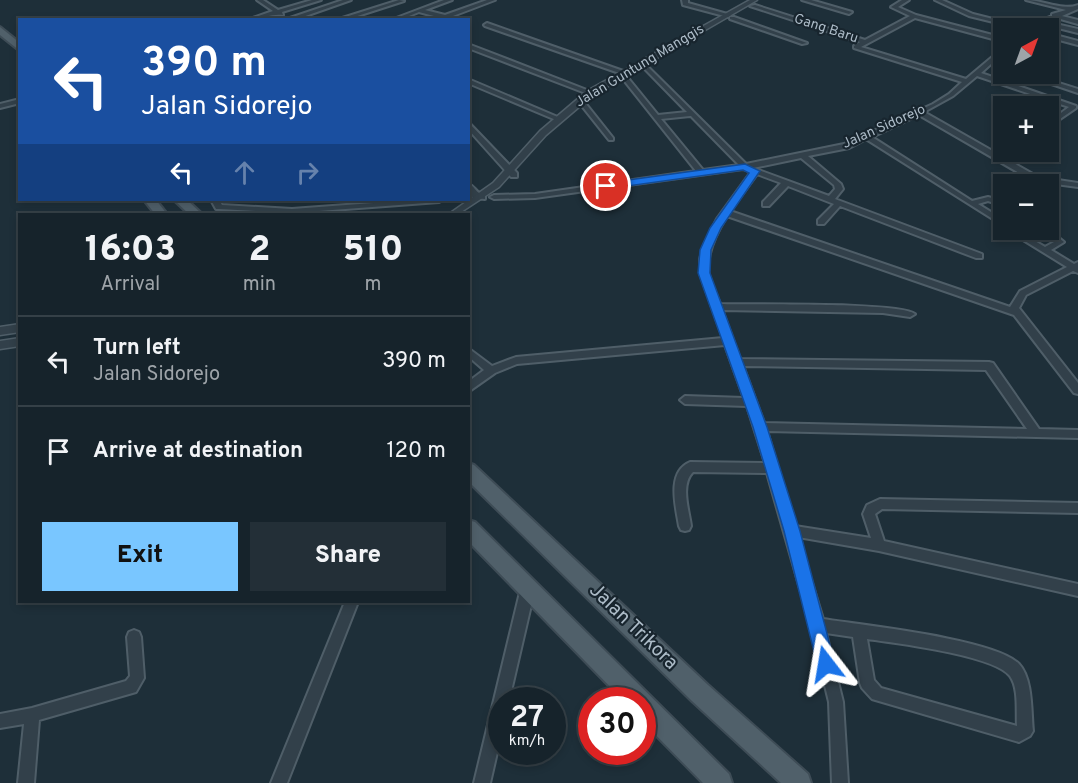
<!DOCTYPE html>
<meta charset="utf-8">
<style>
:root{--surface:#16232b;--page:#232f37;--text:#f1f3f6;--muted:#9ea4a9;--line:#354047;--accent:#79c6ff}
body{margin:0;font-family:Overpass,sans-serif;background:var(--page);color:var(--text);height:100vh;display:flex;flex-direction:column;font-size:22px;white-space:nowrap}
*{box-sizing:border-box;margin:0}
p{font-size:20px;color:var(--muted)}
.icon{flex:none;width:33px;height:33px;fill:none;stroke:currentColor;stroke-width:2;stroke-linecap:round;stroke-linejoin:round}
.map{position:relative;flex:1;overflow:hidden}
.panel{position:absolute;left:18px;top:213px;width:452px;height:390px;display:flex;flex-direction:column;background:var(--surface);border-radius:0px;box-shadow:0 3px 9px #0003,0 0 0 2px var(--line)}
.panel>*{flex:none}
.hud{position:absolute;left:18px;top:18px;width:452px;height:183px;border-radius:0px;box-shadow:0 3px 9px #0003,0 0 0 2px var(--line);background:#1a4fa0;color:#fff;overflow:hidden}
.needle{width:39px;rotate:41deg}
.fabs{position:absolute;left:993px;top:18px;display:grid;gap:12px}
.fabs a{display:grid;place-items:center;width:66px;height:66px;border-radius:0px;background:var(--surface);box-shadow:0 3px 9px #0003,0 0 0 2px var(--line);font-size:30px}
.speed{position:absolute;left:488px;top:687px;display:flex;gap:12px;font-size:30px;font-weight:700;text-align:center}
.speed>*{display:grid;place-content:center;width:78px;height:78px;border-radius:50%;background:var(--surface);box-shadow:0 3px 9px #0003,0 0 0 2px var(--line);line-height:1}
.speed small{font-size:15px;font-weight:400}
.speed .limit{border:9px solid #d22;background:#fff;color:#111}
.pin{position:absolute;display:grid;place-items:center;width:51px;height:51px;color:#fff;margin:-26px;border:3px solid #fff;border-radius:50%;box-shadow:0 2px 6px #0007}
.me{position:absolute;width:66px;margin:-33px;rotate:346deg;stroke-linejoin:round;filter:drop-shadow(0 0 4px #0008)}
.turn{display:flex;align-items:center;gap:21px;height:126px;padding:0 24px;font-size:27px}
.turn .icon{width:78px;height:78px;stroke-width:2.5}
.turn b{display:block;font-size:42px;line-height:51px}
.lanes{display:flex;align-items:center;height:57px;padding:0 24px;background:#0003;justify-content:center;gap:30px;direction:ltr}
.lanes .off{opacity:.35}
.eta{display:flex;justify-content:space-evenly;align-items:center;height:102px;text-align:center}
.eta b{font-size:36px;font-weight:800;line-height:42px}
.button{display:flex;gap:12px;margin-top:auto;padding:12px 24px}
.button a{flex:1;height:69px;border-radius:0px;background:var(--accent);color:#111;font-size:24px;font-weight:800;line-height:69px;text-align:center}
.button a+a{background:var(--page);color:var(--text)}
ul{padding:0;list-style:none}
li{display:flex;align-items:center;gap:18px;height:90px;padding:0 24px;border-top:2px solid var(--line)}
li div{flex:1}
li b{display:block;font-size:22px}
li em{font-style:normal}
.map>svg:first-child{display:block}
</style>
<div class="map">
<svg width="1078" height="783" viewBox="0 0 1078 783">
<rect width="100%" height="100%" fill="#1e2f39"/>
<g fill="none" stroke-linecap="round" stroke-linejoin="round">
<g stroke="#4f5e68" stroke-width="4">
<path id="minor" d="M257 0H263L278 10 312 0H321L282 12 283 15C271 13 259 20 247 20L273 11Z
M343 0H351L294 20 287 19Z
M399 0 404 1 345 20H336Z
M444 0H452L425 10 445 15 487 0H495L445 19 419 12 399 20H391Z
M682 0H688V3L731 15 728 17 683 5Z
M802 0H811L852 12 849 14Z
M902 0H909L898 7 916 15 1004 38V42L915 18 861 47 966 79 997 53 1004 43V51L994 61 1004 64V68L991 64 981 73 1076 106V108L1057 121H1053V119L1069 107 977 76 953 96 924 112 1038 177 1078 183V187L1033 181 919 115 872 137 972 201 988 197 1004 201V206L988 201 978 204 1004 220V226L866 139 849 148 808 156 841 184 843 189 835 199 982 254V258H976L840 206 824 224H818V220L834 204 788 186 769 206H763V202L781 183 757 174 730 211 1010 307 1020 291 1067 267 1007 230H1016L1045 247 1054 242 1041 230 1048 229 1064 242 1051 250 1074 264 1078 262V273L1073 271 1026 295 1019 308 1078 383V394L1074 393 1014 315 727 216C717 232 707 252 708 271 710 282 716 294 720 304 749 305 900 302 915 314L910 317 883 313 722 310 740 359 989 362 993 363 1039 429 1078 430V438L767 431 795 526 871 538 863 514 867 505 880 499 1078 503V513L882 509 875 514 884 541 1078 584V596L879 551 798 537 823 619C861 625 995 639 1019 664 1033 679 1031 712 1033 731L1030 736 1019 742 872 699 862 688 860 683 853 637 826 633 843 702 848 783H832L829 702 809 620 767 473 693 472C680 485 689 510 691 526L689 530 685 531 681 530 679 526C676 507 666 472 690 462L765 463 747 406 685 404 680 400 685 396 744 398 725 345 517 364 495 373 468 392V382L484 370 468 356V348L492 366 516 357 723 338 700 273V259L704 245 717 219 751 172 743 169 535 198 494 199 490 197 494 195 535 194 696 171 623 79 628 78 658 115 687 112 644 68V66L646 65 746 164 844 144 933 104 949 94 962 82 854 48V46L860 42 750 6 755 5 865 40 910 16 891 7ZM690 116H691L739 165 703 170 661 119ZM801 158 834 185 835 189 829 196 753 168ZM743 366 986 370 1027 429 764 423ZM867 639C895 643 994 655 1010 676 1019 688 1016 711 1017 726L881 688 874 680Z
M935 0H942L973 14 1025 27 1052 16V14L1066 10 1026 0C1043 0 1063 11 1078 5V9L1062 16 1078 20V24L1057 18 1047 22 1078 29V33L1042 24 1031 28H1018L969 16Z
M730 17H734L807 43 802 44 730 19Z
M487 23 626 72 627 73 622 74 485 26 484 25Z
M1048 33 1078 41V45L1048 37Z
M468 44 592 92 593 93 588 94 468 48Z
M1022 74H1030L1078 89V93Z
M468 79 560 118 561 119 556 120 468 83Z
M20 99V103L0 108V104Z
M582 104H586L613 138V140H609L582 106Z
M468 123 470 124 517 173V177H511L468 129Z
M468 184C476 186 474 193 485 195V199L473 198 468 191Z
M211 200H219L222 205 292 209 414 200H443L439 202 292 213 219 209H216Z
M528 582 533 584 535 588 509 700H501V735L490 783H474L521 588 523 584Z
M345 602H358L287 783H271Z
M134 630 139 632 141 637 144 678 136 692 39 720 34 783H18L24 724 0 728V714L32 708 126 681 130 676 127 637 129 632Z"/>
</g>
<g stroke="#4f5e68" stroke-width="3">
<path id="tertiary" d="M750 0H757L593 95 546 135 499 187 458 214H449L493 183 540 131 587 91Z
M20 324V332L0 335V327Z
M20 338V346L0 349V341Z"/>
</g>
<g stroke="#3e4c56" stroke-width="4">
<path id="primary" d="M0 27 20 43V51L0 35Z
M144 200H156L167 214H155Z
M174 200H187L202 214H189Z
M468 463 474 465 708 685 808 774 811 783H781L692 701 468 481Z
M468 520 475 522 729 774 732 783H703L642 721V700H623L468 541Z"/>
</g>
<use href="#minor" fill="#32404a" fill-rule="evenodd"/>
<use href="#tertiary" fill="#32404a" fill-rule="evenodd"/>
<use href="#primary" fill="#50606a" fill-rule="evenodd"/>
</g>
<path fill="#1a73e8" stroke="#114b97" stroke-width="1.5" d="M745 164 760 171 721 228 711 250 710 273 767 427 800 531 835 664 833 670 826 673 820 670 817 664 784 531 753 427 698 273 700 250 710 228 749 173 743 170 606 189 601 186 606 183Z"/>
<g text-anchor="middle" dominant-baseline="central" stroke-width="4.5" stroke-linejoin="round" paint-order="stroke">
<g font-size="14" fill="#acbbc7" stroke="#18252e">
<text transform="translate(826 29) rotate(18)">Gang Baru</text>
<text transform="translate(640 66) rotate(-31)">Jalan Guntung Manggis</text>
<text transform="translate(884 127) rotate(-24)">Jalan Sidorejo</text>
</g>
<g font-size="20" fill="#acbbc7" stroke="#18252e">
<text transform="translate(633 627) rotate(44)">Jalan Trikora</text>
</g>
</g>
</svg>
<div class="fabs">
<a><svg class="needle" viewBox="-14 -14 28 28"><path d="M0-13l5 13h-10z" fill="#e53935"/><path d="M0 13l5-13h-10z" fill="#9ea4a9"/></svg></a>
<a>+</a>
<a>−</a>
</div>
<div class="speed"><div>27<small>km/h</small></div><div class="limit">30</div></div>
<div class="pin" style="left:606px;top:186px;background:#d93025"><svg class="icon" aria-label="arrive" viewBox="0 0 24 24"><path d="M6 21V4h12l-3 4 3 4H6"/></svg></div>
<svg class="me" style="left:826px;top:664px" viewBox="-20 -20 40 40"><path d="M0-17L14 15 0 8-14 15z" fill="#1a73e8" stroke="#fff" stroke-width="4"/></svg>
<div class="hud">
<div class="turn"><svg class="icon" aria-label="left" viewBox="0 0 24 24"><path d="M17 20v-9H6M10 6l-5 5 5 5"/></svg><div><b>390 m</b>Jalan Sidorejo</div></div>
<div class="lanes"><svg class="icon" aria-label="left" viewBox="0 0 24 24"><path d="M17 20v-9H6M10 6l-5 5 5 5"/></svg><svg class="icon off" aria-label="ahead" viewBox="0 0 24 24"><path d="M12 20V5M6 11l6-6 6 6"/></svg><svg class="icon off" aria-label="right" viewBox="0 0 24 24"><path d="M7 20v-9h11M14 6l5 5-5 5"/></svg></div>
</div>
<section class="panel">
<div class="eta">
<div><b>16:03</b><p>Arrival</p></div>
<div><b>2</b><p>min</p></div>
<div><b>510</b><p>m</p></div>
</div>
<ul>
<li><svg class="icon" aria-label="left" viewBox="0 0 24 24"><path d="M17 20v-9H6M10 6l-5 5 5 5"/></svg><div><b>Turn left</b><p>Jalan Sidorejo</p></div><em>390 m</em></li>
<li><svg class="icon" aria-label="arrive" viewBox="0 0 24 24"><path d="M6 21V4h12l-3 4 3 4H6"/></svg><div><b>Arrive at destination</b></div><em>120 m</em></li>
</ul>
<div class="button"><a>Exit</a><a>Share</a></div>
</section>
</div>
